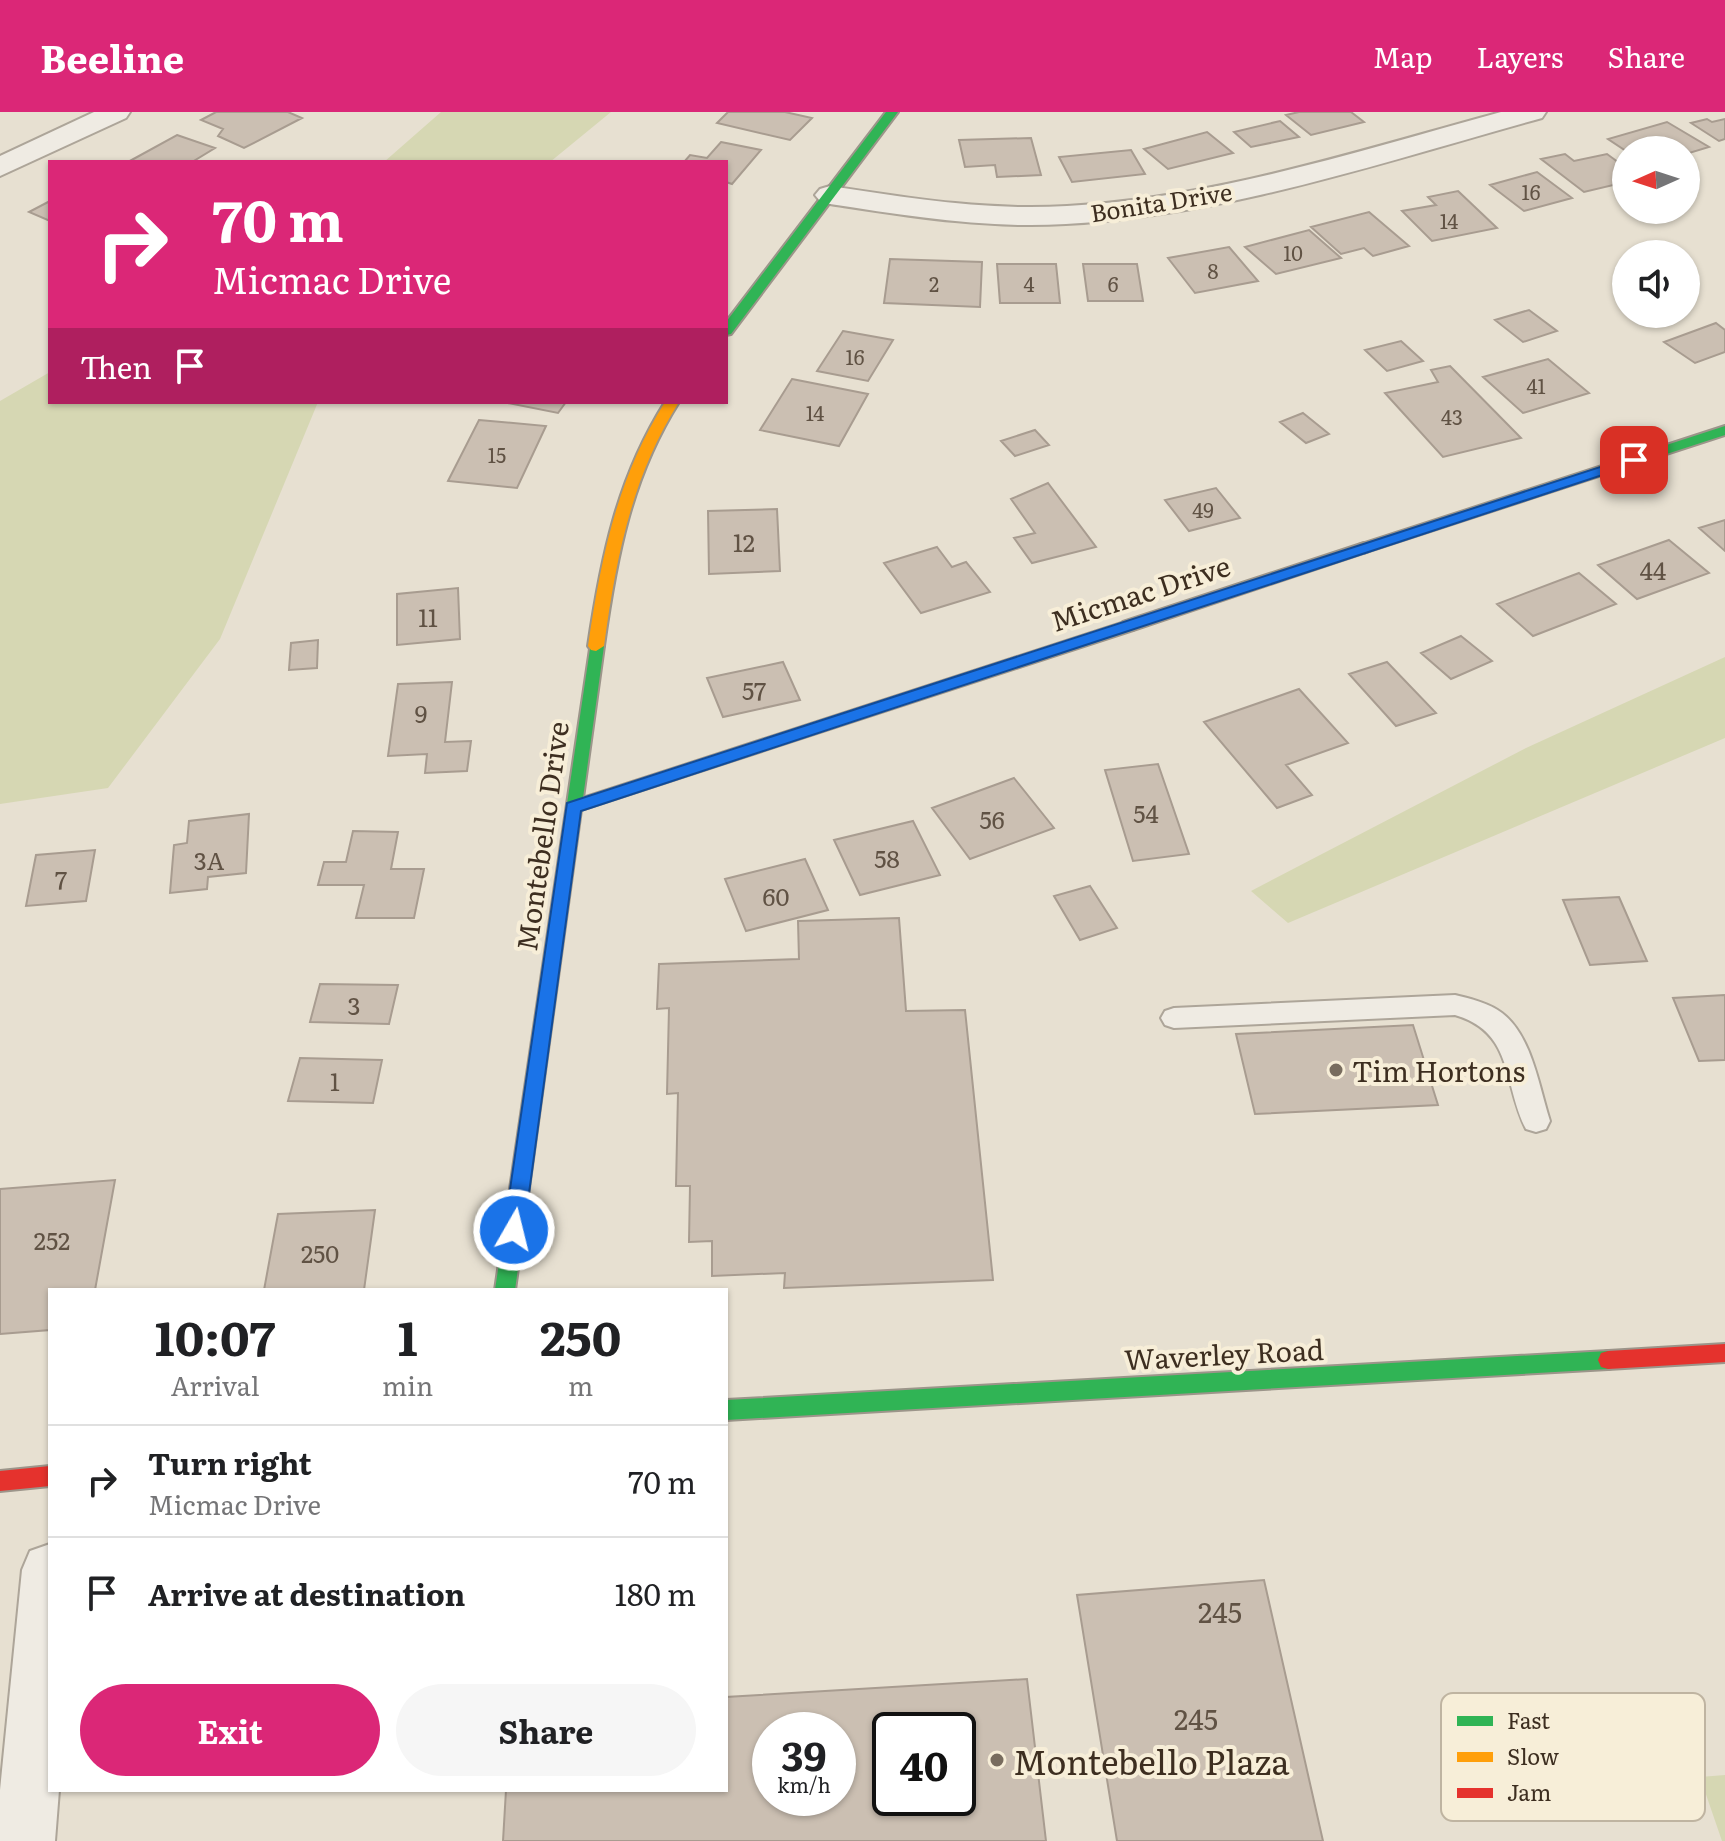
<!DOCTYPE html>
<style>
:root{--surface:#fff;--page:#f6f6f6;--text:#202124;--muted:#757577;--line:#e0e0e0;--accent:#db2777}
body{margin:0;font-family:Literata,serif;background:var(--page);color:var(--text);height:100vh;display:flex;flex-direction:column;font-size:30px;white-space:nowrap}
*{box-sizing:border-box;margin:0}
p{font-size:26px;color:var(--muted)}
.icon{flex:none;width:44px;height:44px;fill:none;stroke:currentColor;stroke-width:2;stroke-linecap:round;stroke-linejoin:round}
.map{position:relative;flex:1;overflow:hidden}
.drawer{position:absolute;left:48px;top:1176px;width:680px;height:504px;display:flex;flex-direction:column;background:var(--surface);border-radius:0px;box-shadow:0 2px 6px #0004}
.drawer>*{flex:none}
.top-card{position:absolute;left:48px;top:48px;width:680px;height:244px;border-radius:0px;box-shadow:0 2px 6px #0004;background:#db2777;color:#fff;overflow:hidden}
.needle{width:52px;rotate:267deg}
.fabs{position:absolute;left:1612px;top:24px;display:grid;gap:16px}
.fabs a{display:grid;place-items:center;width:88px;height:88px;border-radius:50%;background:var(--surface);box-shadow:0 2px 6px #0004;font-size:40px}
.speed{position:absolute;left:752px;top:1600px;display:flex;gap:16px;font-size:40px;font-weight:700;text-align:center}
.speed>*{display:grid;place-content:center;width:104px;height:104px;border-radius:50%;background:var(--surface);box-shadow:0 2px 6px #0004;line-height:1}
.speed small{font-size:20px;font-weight:400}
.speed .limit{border:4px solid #111;border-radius:12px;background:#fff;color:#111}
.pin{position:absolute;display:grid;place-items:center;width:68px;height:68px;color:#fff;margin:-34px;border-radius:16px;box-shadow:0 4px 12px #0006}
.me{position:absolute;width:88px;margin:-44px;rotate:8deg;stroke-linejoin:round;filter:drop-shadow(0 0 6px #0008)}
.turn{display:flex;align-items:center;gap:28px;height:168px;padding:0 32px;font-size:36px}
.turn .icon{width:104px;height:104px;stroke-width:2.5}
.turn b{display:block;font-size:56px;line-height:68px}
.then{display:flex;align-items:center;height:76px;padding:0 32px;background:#0003;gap:16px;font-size:30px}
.eta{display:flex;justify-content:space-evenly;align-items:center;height:136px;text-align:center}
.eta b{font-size:48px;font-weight:700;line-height:56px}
.action{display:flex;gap:16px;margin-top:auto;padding:16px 32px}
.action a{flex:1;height:92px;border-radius:48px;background:var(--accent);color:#fff;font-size:32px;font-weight:700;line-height:92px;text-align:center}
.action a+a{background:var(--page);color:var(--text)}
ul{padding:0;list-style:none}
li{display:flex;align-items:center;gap:24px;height:112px;padding:0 32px;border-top:2px solid var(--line)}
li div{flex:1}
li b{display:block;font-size:30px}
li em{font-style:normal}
header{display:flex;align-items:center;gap:48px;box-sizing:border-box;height:112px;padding:0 40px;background:var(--accent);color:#fff}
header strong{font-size:38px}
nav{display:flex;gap:44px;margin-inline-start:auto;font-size:28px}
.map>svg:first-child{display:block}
</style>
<header>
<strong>Beeline</strong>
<nav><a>Map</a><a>Layers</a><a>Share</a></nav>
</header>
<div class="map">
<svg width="1725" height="1729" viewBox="0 0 1725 1729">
<rect width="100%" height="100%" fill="#e7e0d1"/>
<path fill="#d6d7b3" d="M441 0H611L550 50H384Z
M50 260V290H318L220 527 108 676 0 692V289Z
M1725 545V626L1288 811 1251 779 1526 636Z
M1725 1663V1729H1722L1700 1665Z"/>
<path fill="#cbbfb2" stroke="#a89c90" stroke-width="2" fill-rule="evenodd" d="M216 0H288L302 6 244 36 218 24 223 17 201 8Z
M728 0H785L812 6 790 28 717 11Z
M1299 0H1351L1364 10 1311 23 1286 3Z
M1707 7 1712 10 1725 7V27L1719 29 1691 11Z
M1280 9 1299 25 1251 35 1234 20Z
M1667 10 1709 35 1686 42V38L1626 39 1608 27Z
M1207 20 1233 41 1168 57 1144 37Z
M177 23 215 36 192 50H128Z
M1031 26 1041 63 997 65 995 53 965 55 959 28Z
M721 30 761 38 732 72 726 70V50H684L690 43 707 46Z
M1131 38 1145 62 1072 70 1059 45Z
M1565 42 1574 49 1607 42 1626 56V70L1584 80 1541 47Z
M1537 60 1572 86 1524 99 1490 73Z
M1458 79 1497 116 1432 129 1402 99 1436 93 1428 85Z
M50 89V109L29 100Z
M1369 100 1409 134 1373 144 1364 136 1341 142 1311 115Z
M1309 118 1341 146 1276 162 1245 135Z
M1229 135 1258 169 1195 181 1168 146Z
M890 147 982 150 980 195 884 191Z
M997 152H1056L1060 191H1000Z
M1083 152H1137L1143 189H1088Z
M1529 198 1557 219 1523 230 1495 208Z
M1716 211 1725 218V240L1695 251 1664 230Z
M843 219 893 228 868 269 817 259Z
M1401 229 1423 249 1387 259 1365 238Z
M1548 247 1589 281 1523 301 1483 265Z
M1450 254 1521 326 1443 345 1385 281 1438 270 1431 258Z
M792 267 868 282 839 334 760 318Z
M503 290H566L558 301Z
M1303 301 1329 322 1306 331 1280 310Z
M479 308 546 314 517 376 448 369Z
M1035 318 1049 333 1015 344 1001 329Z
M1048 371 1096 435 1032 451 1014 426 1035 421 1011 387Z
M1216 376 1240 406 1189 419 1165 388Z
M777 397 780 459 709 462 708 399Z
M1725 408V439L1699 416Z
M1669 428 1709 461 1637 487 1598 453Z
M937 435 952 455 966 450 990 480 921 501 884 451Z
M1579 461 1616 492 1533 524 1497 492Z
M458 476 460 527 397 533V482Z
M1461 524 1492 549 1451 567 1421 541Z
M318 528 317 556 289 558 291 531Z
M783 550 800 588 723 605 707 566Z
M1387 550 1436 601 1396 614 1349 562Z
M452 570 445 630 471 629 467 659 425 661 427 642 388 644 398 572Z
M1299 577 1348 631 1286 653 1312 683 1277 696 1204 610Z
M1158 652 1189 742 1133 749 1105 658Z
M1014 666 1054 716 970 747 932 696Z
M249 702 246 761 208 765 207 777 170 781 174 733 187 731 189 709Z
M913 709 940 763 860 783 834 728Z
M353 719 398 720 391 757H424L414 806H356L364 773H318L324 750H346Z
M95 738 86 789 26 794 36 743Z
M805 747 828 798 746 819 725 767Z
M1090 774 1117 816 1080 828 1054 784Z
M1619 785 1647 849 1590 853 1563 788Z
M899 806 906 899 965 898 993 1168 784 1176 785 1161 712 1164V1129L689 1130 690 1074H676L678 981 667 982 669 896 657 897 659 852 799 847 798 809Z
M320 872 398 873 389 912 310 910Z
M1725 883V948L1699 949 1673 886Z
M1413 913 1438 993 1255 1002 1236 922Z
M300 946 382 948 373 991 288 989Z
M115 1068 95 1178H50V1218L0 1222V1077Z
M375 1098 364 1178H264L278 1102Z
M1264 1468 1323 1729H1117L1077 1483Z
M1027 1567 1046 1729H503L506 1678H726V1585ZM770 1618H838V1686H770ZM890 1618H958V1686H890Z"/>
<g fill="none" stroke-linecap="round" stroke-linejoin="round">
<g stroke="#ada599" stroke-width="4">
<path id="lane" d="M1455 883C1471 887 1489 891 1502 901 1532 924 1539 975 1550 1009L1546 1017 1536 1020 1526 1017C1503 972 1514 920 1455 903L1174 916 1165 913 1161 906 1165 899 1174 896Z"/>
</g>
<g stroke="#ada599" stroke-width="4">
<path id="street" d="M94 0H130L126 6 0 64V44Z
M1501 0H1546L1542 6C1386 49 1229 103 1066 112 987 117 909 104 830 92L820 89 815 83 820 77 830 74C909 86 987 99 1067 94 1215 86 1358 39 1501 0Z
M50 1432V1678H59L55 1729H0V1678L22 1458 30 1439Z"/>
</g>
<g stroke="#9c958a" stroke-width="4">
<path id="fast" d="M886 0H898L731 222 726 223V210Z
M1725 314V323L1369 439 1364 441 1357 436 1359 433Z
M1128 509 1136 514 1133 518 581 698 515 1178H495L591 530 596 529 604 534 583 686Z
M1608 1239 1615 1241 1618 1248 1615 1255 1608 1257 726 1308V1288Z"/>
</g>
<g stroke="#9c958a" stroke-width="4">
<path id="slow" d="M665 290H679C631 366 616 447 604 534L596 539 591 538 588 534C601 446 617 366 665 290Z
M1364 431 1369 433V439L1133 518H1123L1120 514 1123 510Z"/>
</g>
<g stroke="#9c958a" stroke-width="4">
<path id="jam" d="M1725 1232V1250L1608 1257 1601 1255 1598 1248 1601 1241 1608 1239Z
M50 1354V1374L0 1379V1359Z"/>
</g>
<use href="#lane" fill="#efebe3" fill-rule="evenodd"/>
<use href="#street" fill="#efebe3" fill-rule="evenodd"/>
<use href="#fast" fill="#30b455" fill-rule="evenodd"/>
<use href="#slow" fill="#ff9f0a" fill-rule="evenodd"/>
<use href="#jam" fill="#e5322d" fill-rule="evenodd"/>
</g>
<path fill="#1a73e8" stroke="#114b97" stroke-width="2" d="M1634 344 1641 348 1639 351 581 699 524 1118 521 1124 514 1126 506 1124 504 1118 567 691Z"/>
<g fill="#786c5e" stroke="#f7eed8" stroke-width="3">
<circle cx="1336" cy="958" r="8"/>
<circle cx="997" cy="1648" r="8"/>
</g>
<g text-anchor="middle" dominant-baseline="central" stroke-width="8" stroke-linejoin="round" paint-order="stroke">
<g font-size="20" fill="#605244">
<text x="1531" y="79">16</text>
<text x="1449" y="108">14</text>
<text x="1293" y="140">10</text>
<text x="1213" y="158">8</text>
<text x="934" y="171">2</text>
<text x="1029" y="171">4</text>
<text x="1113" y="171">6</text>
<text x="855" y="244">16</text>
<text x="1536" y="273">41</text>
<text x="815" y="300">14</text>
<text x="1452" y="304">43</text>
<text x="497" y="342">15</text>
<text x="1203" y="397">49</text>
</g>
<g font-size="24" fill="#3d2e20" stroke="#f7eed8">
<text transform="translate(1161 89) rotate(-9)">Bonita Drive</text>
</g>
<g font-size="24" fill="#605244">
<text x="744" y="429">12</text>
<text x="1653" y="457">44</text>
<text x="428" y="504">11</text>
<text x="754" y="577">57</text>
<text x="421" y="600">9</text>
<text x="1146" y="700">54</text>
<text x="992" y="706">56</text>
<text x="887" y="745">58</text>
<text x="209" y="747">3A</text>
<text x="61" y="766">7</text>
<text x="776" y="783">60</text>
<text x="354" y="892">3</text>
<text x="335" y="968">1</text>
<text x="52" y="1127">252</text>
<text x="320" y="1140">250</text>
</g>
<g font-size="28" fill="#3d2e20" stroke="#f7eed8">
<text transform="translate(1140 480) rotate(-18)">Micmac Drive</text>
<text transform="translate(541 724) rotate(-82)">Montebello Drive</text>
<text transform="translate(1224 1241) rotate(-3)">Waverley Road</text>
</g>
<g font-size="28" fill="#3d2e20" stroke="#f7eed8" text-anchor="start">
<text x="1352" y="958">Tim Hortons</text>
</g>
<g font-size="28" fill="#605244">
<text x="1220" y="1499">245</text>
<text x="1196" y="1606">245</text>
</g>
<g font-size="34" fill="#3d2e20" stroke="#f7eed8" text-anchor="start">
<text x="1013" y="1648">Montebello Plaza</text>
</g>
</g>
<rect x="1441" y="1581" width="264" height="128" rx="12" fill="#f7eed8" stroke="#bfb4a1" stroke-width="2"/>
<rect x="1457" y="1604" width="36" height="10" fill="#30b455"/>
<rect x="1457" y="1640" width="36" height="10" fill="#ff9f0a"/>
<rect x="1457" y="1676" width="36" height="10" fill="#e5322d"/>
<g font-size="22" fill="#3d2e20">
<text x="1507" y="1617">Fast</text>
<text x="1507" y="1653">Slow</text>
<text x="1507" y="1689">Jam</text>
</g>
</svg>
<div class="fabs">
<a><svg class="needle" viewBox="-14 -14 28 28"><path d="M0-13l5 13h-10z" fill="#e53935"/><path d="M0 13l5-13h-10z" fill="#757577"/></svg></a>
<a><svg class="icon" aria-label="sound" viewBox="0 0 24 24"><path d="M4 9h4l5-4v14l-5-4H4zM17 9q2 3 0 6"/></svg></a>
</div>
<div class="speed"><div>39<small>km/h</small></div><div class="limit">40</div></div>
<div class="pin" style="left:1634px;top:348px;background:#d93025"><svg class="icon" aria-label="arrive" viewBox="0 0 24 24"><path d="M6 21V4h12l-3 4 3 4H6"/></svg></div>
<svg class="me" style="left:514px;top:1118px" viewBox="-20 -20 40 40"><circle r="17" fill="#1a73e8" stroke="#fff" stroke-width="3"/><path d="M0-11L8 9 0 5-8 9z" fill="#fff"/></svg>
<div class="top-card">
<div class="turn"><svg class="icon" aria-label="right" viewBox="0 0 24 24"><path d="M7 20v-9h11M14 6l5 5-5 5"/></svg><div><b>70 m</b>Micmac Drive</div></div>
<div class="then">Then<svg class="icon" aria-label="arrive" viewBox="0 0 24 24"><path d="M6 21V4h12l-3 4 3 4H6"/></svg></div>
</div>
<section class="drawer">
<div class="eta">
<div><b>10:07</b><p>Arrival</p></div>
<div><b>1</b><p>min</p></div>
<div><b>250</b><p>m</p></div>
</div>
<ul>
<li><svg class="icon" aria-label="right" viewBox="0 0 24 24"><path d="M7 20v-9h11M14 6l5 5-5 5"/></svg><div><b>Turn right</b><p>Micmac Drive</p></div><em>70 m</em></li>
<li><svg class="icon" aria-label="arrive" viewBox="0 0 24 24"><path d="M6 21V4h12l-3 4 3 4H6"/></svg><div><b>Arrive at destination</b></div><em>180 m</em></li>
</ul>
<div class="action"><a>Exit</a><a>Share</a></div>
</section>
</div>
